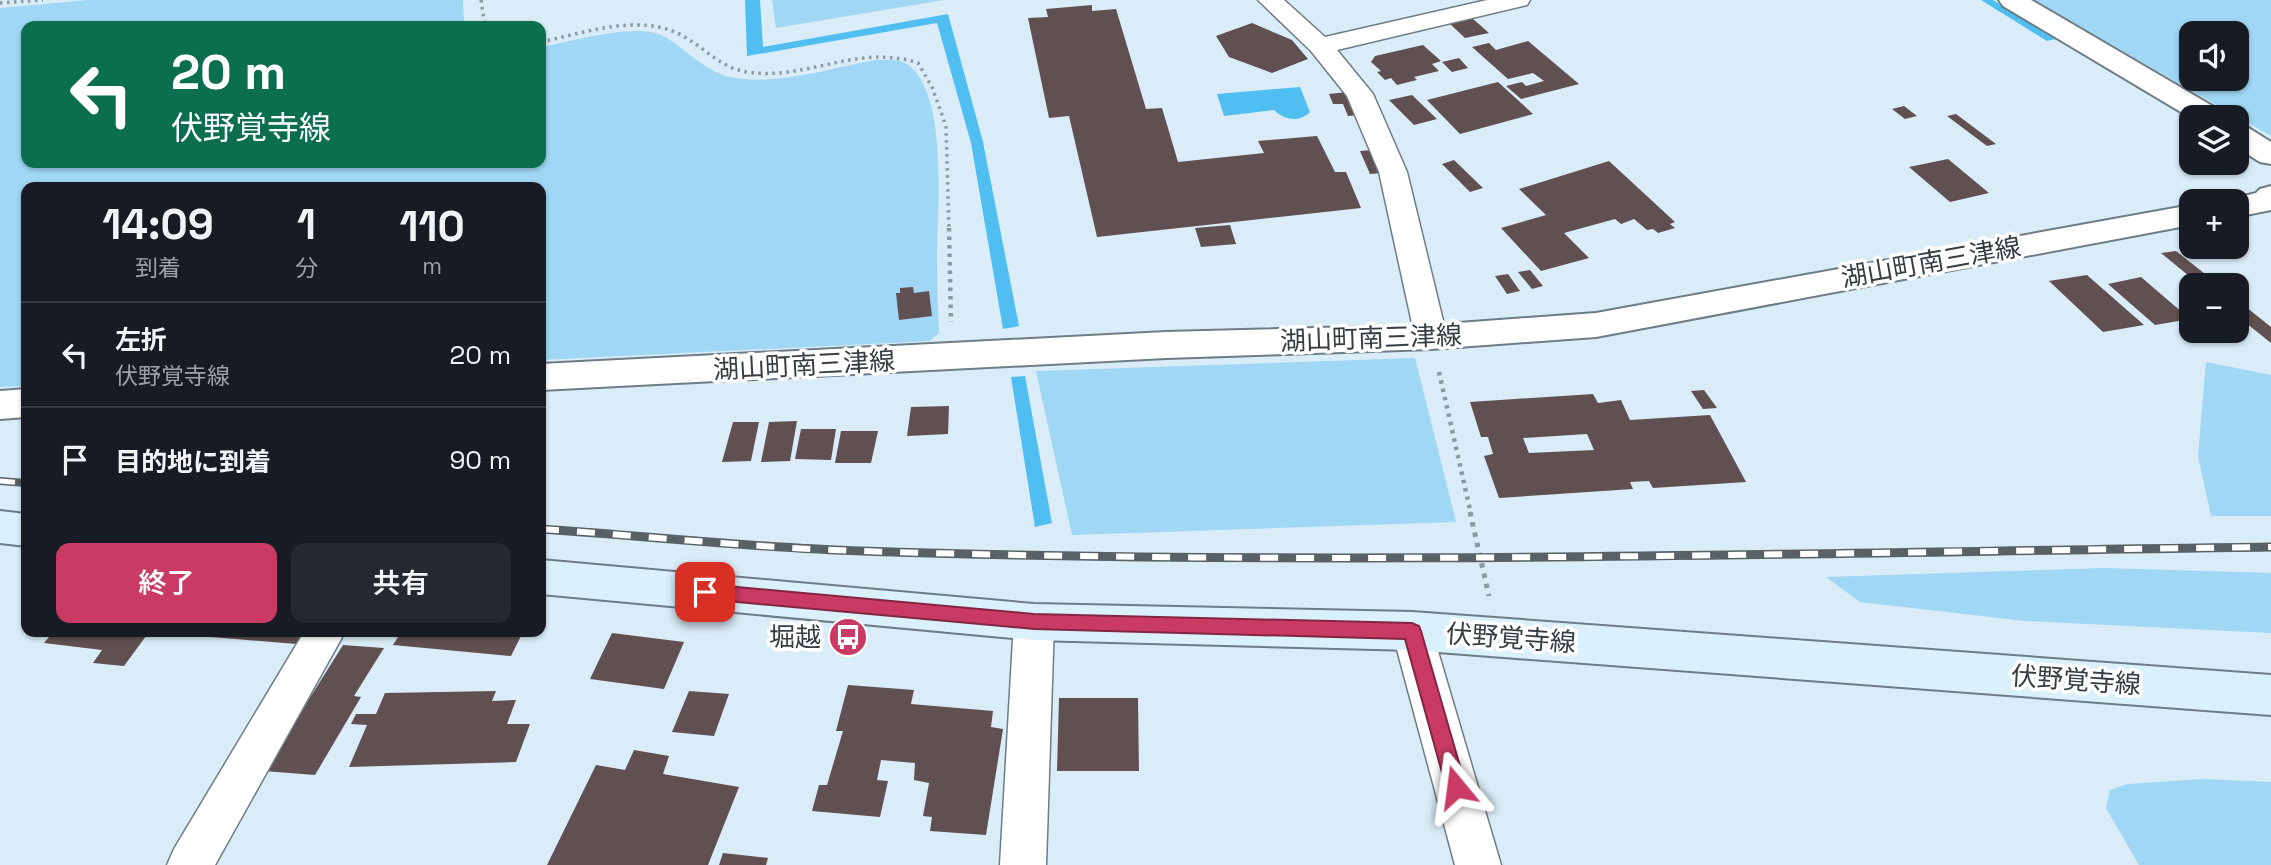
<!DOCTYPE html>
<html lang="ja">
<meta charset="utf-8">
<style>
:root{--surface:#171b24;--page:#242831;--text:#f1f3f6;--muted:#9ea1a6;--line:#363941;--accent:#c93b65}
body{margin:0;font-family:"Space Grotesk","Noto Sans JP",sans-serif;background:var(--page);color:var(--text);height:100vh;display:flex;flex-direction:column;font-size:26px;white-space:nowrap}
*{box-sizing:border-box;margin:0}
p{font-size:23px;color:var(--muted)}
.icon{flex:none;width:38px;height:38px;fill:none;stroke:currentColor;stroke-width:2;stroke-linecap:round;stroke-linejoin:round}
.map{position:relative;flex:1;overflow:hidden}
.sheet{position:absolute;left:21px;top:182px;width:525px;height:455px;display:flex;flex-direction:column;background:var(--surface);border-radius:14px;box-shadow:0 2px 5px #0004}
.sheet>*{flex:none}
.guide{position:absolute;left:21px;top:21px;width:525px;height:147px;border-radius:14px;box-shadow:0 2px 5px #0004;background:#0b6e4f;color:#fff;overflow:hidden}
.controls{position:absolute;left:2179px;top:21px;display:grid;gap:14px}
.controls a{display:grid;place-items:center;width:70px;height:70px;border-radius:14px;background:var(--surface);box-shadow:0 2px 5px #0004;font-size:35px}
.pin{position:absolute;display:grid;place-items:center;width:60px;height:60px;color:#fff;margin:-30px;border-radius:14px;box-shadow:0 4px 10px #0006}
.me{position:absolute;width:77px;margin:-38px;rotate:344deg;stroke-linejoin:round;filter:drop-shadow(0 0 5px #0008)}
.turn{display:flex;align-items:center;gap:24px;height:147px;padding:0 35px;font-size:32px}
.turn .icon{width:91px;height:91px;stroke-width:2.5}
.turn b{display:block;font-size:49px;line-height:60px}
.eta{display:flex;justify-content:space-evenly;align-items:center;height:119px;text-align:center}
.eta b{font-size:42px;font-weight:600;line-height:49px}
.action{display:flex;gap:14px;margin-top:auto;padding:14px 35px}
.action a{flex:1;height:80px;border-radius:14px;background:var(--accent);color:#fff;font-size:28px;font-weight:600;line-height:80px;text-align:center}
.action a+a{background:var(--page);color:var(--text)}
ul{padding:0;list-style:none}
li{display:flex;align-items:center;gap:21px;height:105px;padding:0 35px;border-top:2px solid var(--line)}
li div{flex:1}
li b{display:block;font-size:26px}
li em{font-style:normal}
.map>svg:first-child{display:block}
</style>
<div class="map">
<svg width="2271" height="865" viewBox="0 0 2271 865">
<rect width="100%" height="100%" fill="#daecf7"/>
<path fill="#9fd7f5" fill-rule="evenodd" d="M89 0H463L464 26H26V163H541V47C572 42 635 22 663 36 685 48 701 68 726 76 769 88 832 68 875 60 885 60 898 58 907 64 949 92 937 212 937 257 937 282 938 308 939 333L930 341 541 360V187H26V386L0 387V8Z
M772 0H944L776 28Z
M2033 0H2271V136ZM2236 33V79H2191V33Z
M1415 358 1456 522 1072 535 1036 371Z
M2206 362 2271 375V516H2211L2198 456Z
M2105 568 2271 573V633L2025 621 1860 602 1826 577Z
M2203 779 2271 782V865H2139L2106 808 2110 790 2128 784Z"/>
<path fill="#51bef1" d="M745 0H760L763 47 948 14 983 142 1019 326 1003 329 971 143 937 23 747 56Z
M1300 87 1310 112C1299 123 1284 120 1274 110L1224 116 1217 94Z
M1025 376 1052 523 1035 527 1011 377Z"/>
<g fill="none" stroke-linecap="round" stroke-linejoin="round">
<path fill="#51bef1" fill-rule="evenodd" d="M1981 0H1993L2056 39 2047 41Z"/>
</g>
<path fill="#615052" fill-rule="evenodd" d="M1092 5V11L1116 9 1146 109 1162 108 1178 162 1264 153 1258 141 1317 136 1335 172H1346L1361 208 1097 237 1069 116 1049 118 1028 18 1048 17 1046 9Z
M1472 18 1489 33 1465 38 1449 23Z
M1252 23 1292 40 1308 59 1272 73 1229 57 1216 36Z
M1528 41 1579 84 1521 99 1506 86 1522 82 1526 86 1544 81 1533 73 1508 79 1472 47 1489 43 1496 50Z
M1423 45 1441 61 1432 64 1439 71 1414 77 1417 80 1397 85 1391 78 1385 80 1377 72 1381 71 1371 62 1375 56Z
M1459 58 1468 68 1452 72 1442 62Z
M1498 82 1533 114 1460 134 1427 100Z
M1347 92 1359 115 1348 116 1343 104H1333L1329 94Z
M1412 95 1437 119 1414 125 1389 100Z
M1904 106 1917 116 1905 119 1892 109Z
M1956 114 1996 144 1987 146 1947 116Z
M1372 150 1382 173 1370 174 1360 151Z
M1948 159 1989 193 1950 202 1909 167Z
M1454 160 1483 188 1470 192 1442 164Z
M1609 161 1675 222 1670 224 1675 228 1658 233 1653 229 1647 230 1634 219 1621 224 1615 219 1564 233 1589 258 1541 271 1501 228 1546 215 1519 189Z
M1230 225 1236 244 1201 247 1195 228Z
M2176 251 2219 285H2200L2161 253Z
M1530 270 1543 286 1532 289 1518 272Z
M1508 274 1520 291 1507 294 1495 276Z
M2087 275 2144 325 2103 332 2049 281Z
M2141 277 2190 319 2155 325 2108 284Z
M913 287 914 293 929 291 932 316 899 320 896 293H900V288Z
M2236 299 2271 327V343L2236 315Z
M1704 390 1717 408 1703 409 1691 391Z
M1593 394 1598 403 1621 400 1630 420 1710 415 1746 482 1653 488 1649 481 1630 482 1633 489 1499 498 1484 456 1493 454 1488 437H1481L1470 402ZM1587 434 1594 450 1529 453 1523 438Z
M949 406 948 434 907 436 911 407Z
M797 421 790 461 761 462 769 422Z
M733 422H759L751 461 722 462Z
M801 429H836L831 460 795 459Z
M841 431H878L871 463H835Z
M53 632H149L124 666 93 663 102 650 44 643Z
M151 632H303L297 644Z
M401 632H523L511 656 393 645Z
M612 633 684 642 664 689 590 679Z
M343 645 384 648 354 696 361 697 315 775 264 771Z
M848 685 914 690 911 704 993 711 991 727 1003 729 986 835 930 831 932 817 923 816 929 783 914 780 915 763 881 760 877 780 888 781 880 817 812 811 819 785H827L843 731H836Z
M496 691 492 701 516 700 507 724H530L516 762 349 767 367 725 351 724 356 714H376L385 693Z
M689 691 729 694 714 736 672 732Z
M1059 698H1138L1139 771H1057Z
M634 750 669 756 663 774 739 787 708 865H547L596 765 625 770Z
M723 853 768 858 766 865H719Z"/>
<g fill="none" stroke-linecap="round" stroke-linejoin="round">
<g stroke="#6d7d86" stroke-width="3">
<path id="minor" d="M1258 0H1284L1325 37 1487 0H1530L1527 5 1337 50 1373 94 1407 172 1447 337 1443 345 1431 348 1419 345 1415 337 1379 172 1347 96 1311 51Z
M1034 605 1048 610 1054 622 1046 865H1000L1014 622 1020 610Z
M1412 614 1426 619 1432 631 1501 865H1455L1392 631 1398 619Z
M304 632H345L215 865H167L174 849Z"/>
</g>
<g stroke="#6d7d86" stroke-width="4">
<path id="tertiary" d="M1999 0H2031L2221 111 2225 117 2191 118 2003 6Z
M2236 124 2247 127 2271 142V164L2260 162 2236 147Z
M2271 186V210L2236 217V201H2224L2256 193 2260 189Z
M2191 205V225L1596 337 1431 349 1166 358 541 390V364L1166 332 1431 325 1596 313Z
M26 389V417L0 419V391Z"/>
</g>
<g stroke="#6d7d86" stroke-width="4">
<path id="secondary" d="M0 511 26 514V546L0 543Z
M541 560 1034 604 1412 612 2271 675V715L1412 650 1034 640 541 594Z"/>
</g>
<path stroke="#8c99a1" stroke-width="3.5" stroke-dasharray="2.5 4.5" stroke-linecap="butt" d="M481 0 485 26
M0 3 43 0
M541 42C585 33 640 12 683 36 705 48 722 69 748 72 807 81 857 43 918 63L932 87 946 126 949 230"/>
<path stroke="#8c99a1" stroke-width="4.5" stroke-dasharray="3.5 5" stroke-linecap="butt" d="M949 228 951 322
M1439 372 1471 514"/>
<path stroke="#8c99a1" stroke-width="5" stroke-dasharray="4.5 6" stroke-linecap="butt" d="M1470 512 1489 596"/>
<use href="#minor" fill="#fff" fill-rule="evenodd"/>
<use href="#tertiary" fill="#fff" fill-rule="evenodd"/>
<use href="#secondary" fill="#daf1fc" fill-rule="evenodd"/>
<g stroke="#576166" stroke-width="8">
<path id="rail-far1" d="M0 481 26 483"/>
</g>
<g stroke="#576166" stroke-width="9">
<path id="rail" d="M541 529C648 536 755 548 862 551 1331 566 1802 553 2271 547"/>
</g>
<use href="#rail-far1" stroke="#fff" stroke-width="5" stroke-dasharray="15" stroke-linecap="butt"/>
<use href="#rail" stroke="#fff" stroke-width="6" stroke-dasharray="18" stroke-linecap="butt"/>
</g>
<path fill="#c93b65" stroke="#832642" stroke-width="2" d="M705 584 1034 614 1412 623 1419 626 1421 631 1466 787 1463 794 1456 796 1449 794 1446 787 1405 639 1034 629 705 599 699 597 696 592 699 587Z"/>
<defs>
<g id="bus-disc" transform="scale(2.0125)"><circle r="9.5" fill="#c93b65" stroke="#fff"/><path d="M-5-6H5V4H4V6H2V4H-2V6H-4V4H-5ZM-3.5-4V0h7V-4ZM-3.5 1.2v1.5H-2V1.2ZM2 1.2v1.5H3.5V1.2Z" fill="#fff"/></g>
</defs>
<g fill-rule="evenodd">
<use href="#bus-disc" x="848" y="637"/>
</g>
<g text-anchor="middle" dominant-baseline="central" stroke-width="7" stroke-linejoin="round" paint-order="stroke">
<g font-size="26" fill="#363e42" stroke="#fff">
<text transform="translate(1931 262) rotate(-10)">湖山町南三津線</text>
<text transform="translate(1371 338) rotate(-2)">湖山町南三津線</text>
<text transform="translate(804 365) rotate(-3)">湖山町南三津線</text>
<text transform="translate(1511 638) rotate(4)">伏野覚寺線</text>
<text transform="translate(2076 680) rotate(4)">伏野覚寺線</text>
</g>
<g font-size="26" fill="#363e42" stroke="#fff" text-anchor="end">
<text x="821" y="637">堀越</text>
</g>
</g>
</svg>
<div class="controls">
<a><svg class="icon" aria-label="sound" viewBox="0 0 24 24"><path d="M4 9h4l5-4v14l-5-4H4zM17 9q2 3 0 6"/></svg></a>
<a><svg class="icon" aria-label="layers" viewBox="0 0 24 24"><path d="M12 4l9 5-9 5-9-5zM3 14l9 5 9-5"/></svg></a>
<a>+</a>
<a>−</a>
</div>
<div class="pin" style="left:705px;top:592px;background:#d93025"><svg class="icon" aria-label="arrive" viewBox="0 0 24 24"><path d="M6 21V4h12l-3 4 3 4H6"/></svg></div>
<svg class="me" style="left:1456px;top:787px" viewBox="-20 -20 40 40"><path d="M0-17L14 15 0 8-14 15z" fill="#c93b65" stroke="#fff" stroke-width="4"/></svg>
<div class="guide">
<div class="turn"><svg class="icon" aria-label="left" viewBox="0 0 24 24"><path d="M17 20v-9H6M10 6l-5 5 5 5"/></svg><div><b>20 m</b>伏野覚寺線</div></div>
</div>
<section class="sheet">
<div class="eta">
<div><b>14:09</b><p>到着</p></div>
<div><b>1</b><p>分</p></div>
<div><b>110</b><p>m</p></div>
</div>
<ul>
<li><svg class="icon" aria-label="left" viewBox="0 0 24 24"><path d="M17 20v-9H6M10 6l-5 5 5 5"/></svg><div><b>左折</b><p>伏野覚寺線</p></div><em>20 m</em></li>
<li><svg class="icon" aria-label="arrive" viewBox="0 0 24 24"><path d="M6 21V4h12l-3 4 3 4H6"/></svg><div><b>目的地に到着</b></div><em>90 m</em></li>
</ul>
<div class="action"><a>終了</a><a>共有</a></div>
</section>
</div>
